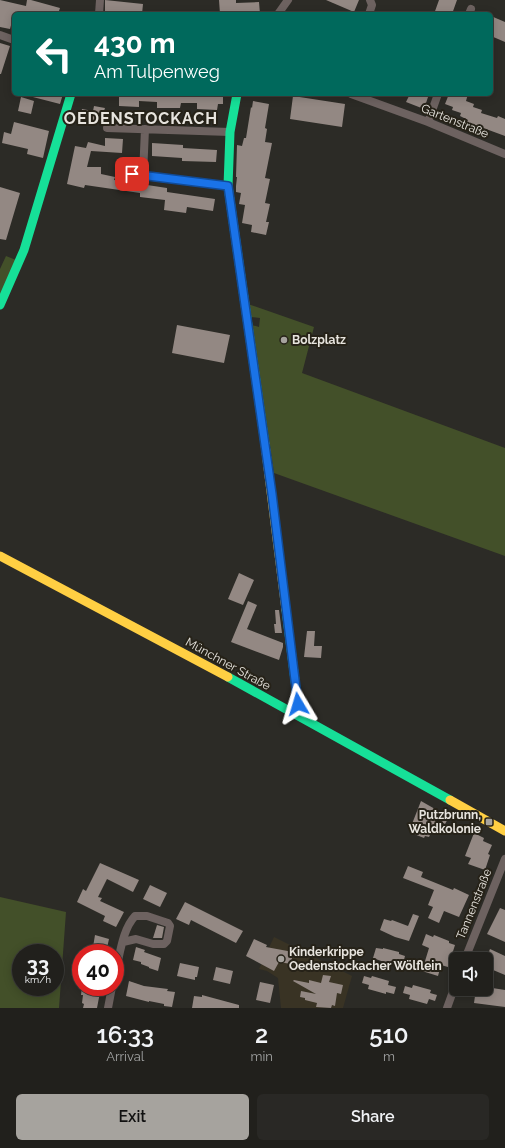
<!DOCTYPE html>
<meta charset="utf-8">
<style>
:root{--surface:#21201c;--page:#292825;--text:#f1f3f6;--muted:#a2a3a3;--line:#3e3e3b;--accent:#a6a39e}
body{margin:0;font-family:Raleway,sans-serif;background:var(--page);color:var(--text);height:100vh;display:flex;flex-direction:column;font-size:15px;white-space:nowrap}
*{box-sizing:border-box;margin:0}
p{font-size:13px;color:var(--muted)}
.icon{flex:none;width:22px;height:22px;fill:none;stroke:currentColor;stroke-width:2;stroke-linecap:round;stroke-linejoin:round}
.map{position:relative;height:1008px;overflow:hidden}
.details{display:flex;flex-direction:column;background:var(--surface);flex:1}
.details>*{flex:none}
.top-card{position:absolute;left:12px;top:12px;width:481px;height:84px;border-radius:6px;box-shadow:0 2px 10px #0003,0 0 0 1px var(--line);background:#00695c;color:#fff;overflow:hidden}
.controls{position:absolute;left:449px;top:952px;display:grid;gap:8px}
.controls a{display:grid;place-items:center;width:44px;height:44px;border-radius:6px;background:var(--surface);box-shadow:0 2px 10px #0003,0 0 0 1px var(--line);font-size:20px}
.speed{position:absolute;left:12px;top:944px;display:flex;gap:8px;font-size:20px;font-weight:700;text-align:center}
.speed>*{display:grid;place-content:center;width:52px;height:52px;border-radius:50%;background:var(--surface);box-shadow:0 2px 10px #0003,0 0 0 1px var(--line);line-height:1}
.speed small{font-size:10px;font-weight:400}
.speed .limit{border:6px solid #d22;background:#fff;color:#111}
.pin{position:absolute;display:grid;place-items:center;width:34px;height:34px;color:#fff;margin:-17px;border-radius:8px;box-shadow:0 2px 6px #0006}
.me{position:absolute;width:44px;margin:-22px;rotate:353deg;stroke-linejoin:round;filter:drop-shadow(0 0 3px #0008)}
.turn{display:flex;align-items:center;gap:14px;height:84px;padding:0 16px;font-size:18px}
.turn .icon{width:52px;height:52px;stroke-width:2.5}
.turn b{display:block;font-size:28px;line-height:34px}
.eta{display:flex;justify-content:space-evenly;align-items:center;height:68px;text-align:center}
.eta b{font-size:24px;font-weight:600;line-height:28px}
.cta{display:flex;gap:8px;margin-top:auto;padding:8px 16px}
.cta a{flex:1;height:46px;border-radius:6px;background:var(--accent);color:#111;font-size:16px;font-weight:600;line-height:46px;text-align:center}
.cta a+a{background:var(--page);color:var(--text)}
.map>svg:first-child{display:block}
</style>
<div class="map">
<svg width="505" height="1008" viewBox="0 0 505 1008">
<rect width="100%" height="100%" fill="#2c2b26"/>
<path fill="#393324" d="M274 937 352 976 343 1008H281L278 978 267 971 259 969Z"/>
<path fill="#435029" fill-rule="evenodd" d="M6 256 16 260 0 295V269Z
M248 304 314 327 302 373 505 448V556L274 473 252 325 259 327 260 318 251 317Z
M0 897 66 912 59 1008H0ZM21 953H55V987H21Z"/>
<path fill="#938883" d="M0 0 26 6 27 0H31L60 8 58 14H14L10 29 0 27Z
M105 0 143 4 142 14H105Z
M219 0H236V3L259 2 260 14H220Z
M326 0H359L354 12Z
M439 0H457L452 14H434Z
M491 16 505 22V42L491 36Z
M0 43 10 46 1 74H0Z
M30 94H63L60 104 29 96Z
M119 94 223 95V104H218L217 110 197 109V103H181L180 108H157V102L139 101V107L119 106Z
M410 94H429L424 109 406 102Z
M449 94H468L466 101 474 104 473 107 482 110 481 113 497 118 498 116 505 119V136L467 122 468 120 460 116 461 113 452 110 453 107 445 104Z
M293 96 345 104 342 127 290 119Z
M21 97 34 101 31 114 18 111Z
M253 101 269 104 265 128 267 129 265 142 272 143 265 178 270 179 265 203 270 204 266 222H269L266 235 251 232 252 225 242 223 245 205 239 204 241 193 236 192V186L237 177H236L237 145 242 146 244 138H246L251 107 252 108Z
M94 106 105 108 103 114 99 113 97 125 80 121 82 109 93 111Z
M14 122 49 131 43 158 27 154 28 149 2 143 4 132 11 134Z
M105 138 123 139 122 153 91 151 87 167H101V174L115 177 114 180 167 188V192L215 199 213 211 187 207 186 213 164 210 165 200 140 197V193L85 185 84 188 67 184 75 146 86 148 88 142 105 146Z
M152 143 183 145V148L217 150 216 162 182 161V158L152 156Z
M0 187 20 193 6 240 0 239Z
M177 325 230 335 224 363 172 353Z
M239 573 254 580 243 605 228 599Z
M248 601 257 605 247 629 283 643V647L279 660 231 642Z
M275 610H279L282 633H275L274 624H276Z
M307 631H315L314 646H322L321 658 304 657Z
M421 801 449 817 445 824 437 819 429 837 425 836 424 838 414 834 415 831 410 829Z
M474 833 484 838 483 841 492 845 488 854 490 855 485 870 468 864 471 858 465 856Z
M100 863 139 880 133 892 107 879 98 897 102 898 100 901 124 912 116 927 103 921 105 916 77 902 83 889 86 891Z
M408 866 423 872 421 877 453 890 454 888 469 895 459 917 444 911 439 923 428 918 433 907 428 905 434 890 403 878Z
M150 885 167 893 160 907 143 899Z
M185 902 243 931 236 943 191 920 189 925 176 919Z
M500 908 505 910V942L487 934Z
M413 914 419 916 409 941 395 937 380 930 384 919 391 921 392 920 408 926Z
M157 925 164 927 162 938H153Z
M426 934 433 937 434 935 449 941V943L455 945 448 967 441 965 438 976 422 971 429 948 422 945Z
M95 935 109 939 107 948 115 950 114 953H92Z
M254 939 267 945 266 947 293 952 291 964 279 962 274 971 246 956Z
M136 947 145 950 144 952 161 958 158 971 149 968V967L141 964V962L133 960Z
M376 948 383 949V948L399 952V954L405 956 402 967 395 965V966L373 958Z
M490 949 505 956V975L486 967V953L488 954Z
M180 963 199 967 197 977H195V980L177 976Z
M216 967 233 971 230 984 213 980Z
M323 975 331 976 329 982 343 985 341 994 337 993 335 1006 332 1005 331 1008 316 1007 317 1003 305 1000V998L300 997 301 991 316 994 293 981 294 980 309 983V980L321 983Z
M364 976 371 978 372 976 389 981 388 985 396 987 394 994 386 992V994L368 989 369 985 362 983Z
M129 981 144 986 168 989 167 991 175 992 172 1007 164 1006V1004L149 1001V1002L126 996Z
M260 982 274 985 270 1003 256 1000Z
M413 985 431 990 430 993 437 995 435 1001 429 999 427 1004 409 999 410 995 403 993 405 986 412 988Z
M82 987H101L97 1008H83L84 1004 82 1003 83 995H81Z
M486 987 505 990V1007L474 1003 475 996 465 995 466 989H486Z
M202 995 239 1005V1008H192L194 996 202 997Z"/>
<g fill="none" stroke-linecap="round" stroke-linejoin="round">
<path stroke="#6d6260" stroke-width="8" d="M99 14 100 0
M278 14 288 0
M369 14 372 5 370 0
M469 14 471 9
M0 35 14 40
M351 94 428 122 505 154
M428 122 438 94
M107 128 230 132
M120 173 228 186
M143 175 145 129
M465 959 505 859
M115 974C120 955 122 930 135 916H147L168 923 170 926 167 941 164 944H153L136 939 123 942
M108 1008 112 987
M447 1008 456 983"/>
<path stroke="#16e098" stroke-width="9" d="M237 94 230 132 228 186 265 444
M0 305 24 250 71 94
M286 610 298 704 293 714
M228 677 450 800"/>
<path stroke="#ffcf43" stroke-width="9" d="M265 444 286 610
M0 556 228 677
M450 800 505 831"/>
</g>
<g fill="none" stroke-linecap="round" stroke-linejoin="round">
<g stroke="#114b97" stroke-width="10">
<path id="route" d="M132 174 228 186 272 494 298 704"/>
</g>
<use href="#route" stroke="#1a73e8" stroke-width="7"/>
</g>
<g fill="#a6a39e" stroke="#262218" stroke-width="1.5">
<circle cx="284" cy="340" r="4"/>
<rect x="485" y="818" width="8" height="8" rx="2"/>
<circle cx="281" cy="959" r="4"/>
</g>
<g text-anchor="middle" dominant-baseline="central" stroke-width="4" stroke-linejoin="round" paint-order="stroke">
<g font-size="12" fill="#e7e4de" stroke="#262218">
<text transform="translate(455 121) rotate(22)">Gartenstraße</text>
<text transform="translate(228 664) rotate(29)">Münchner Straße</text>
<text transform="translate(474 904) rotate(-68)">Tannenstraße</text>
</g>
<g font-size="12" font-weight="bold" fill="#e7e4de" stroke="#262218" text-anchor="start">
<text x="292" y="340">Bolzplatz</text>
<text x="481" y="815" text-anchor="end">Putzbrunn,<tspan x="481" dy="14">Waldkolonie</tspan></text>
<text x="289" y="952">Kinderkrippe<tspan x="289" dy="14">Oedenstockacher Wölflein</tspan></text>
</g>
<g font-size="16" font-weight="bold" letter-spacing="1" fill="#e7e4de" stroke="#262218">
<text x="141" y="118">OEDENSTOCKACH</text>
</g>
</g>
</svg>
<div class="controls">
<a><svg class="icon" aria-label="sound" viewBox="0 0 24 24"><path d="M4 9h4l5-4v14l-5-4H4zM17 9q2 3 0 6"/></svg></a>
</div>
<div class="speed"><div>33<small>km/h</small></div><div class="limit">40</div></div>
<div class="pin" style="left:132px;top:174px;background:#d93025"><svg class="icon" aria-label="arrive" viewBox="0 0 24 24"><path d="M6 21V4h12l-3 4 3 4H6"/></svg></div>
<svg class="me" style="left:298px;top:704px" viewBox="-20 -20 40 40"><path d="M0-17L14 15 0 8-14 15z" fill="#1a73e8" stroke="#fff" stroke-width="4"/></svg>
<div class="top-card">
<div class="turn"><svg class="icon" aria-label="left" viewBox="0 0 24 24"><path d="M17 20v-9H6M10 6l-5 5 5 5"/></svg><div><b>430 m</b>Am Tulpenweg</div></div>
</div>
</div>
<section class="details">
<div class="eta">
<div><b>16:33</b><p>Arrival</p></div>
<div><b>2</b><p>min</p></div>
<div><b>510</b><p>m</p></div>
</div>
<div class="cta"><a>Exit</a><a>Share</a></div>
</section>
